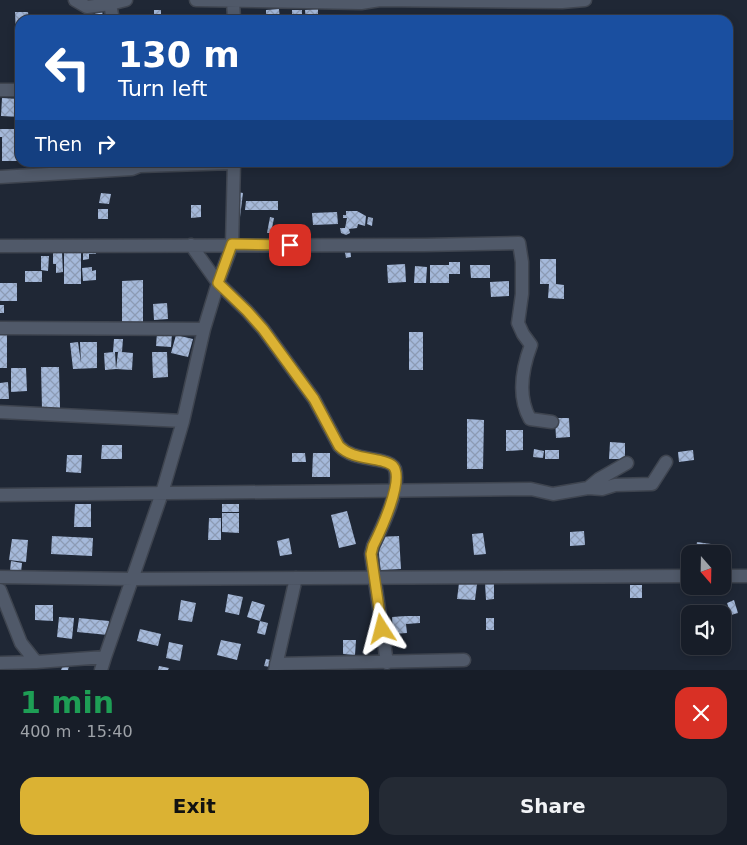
<!DOCTYPE html>
<meta charset="utf-8">
<style>
:root{--surface:#171d28;--page:#242a34;--text:#f1f3f6;--muted:#9ea2a8;--line:#363b45;--accent:#dbb233}
body{margin:0;font-family:"DejaVu Sans",sans-serif;background:var(--page);color:var(--text);height:100vh;display:flex;flex-direction:column;font-size:19px;white-space:nowrap}
*{box-sizing:border-box;margin:0}
p{font-size:16px;color:var(--muted)}
.icon{flex:none;width:28px;height:28px;fill:none;stroke:currentColor;stroke-width:2;stroke-linecap:round;stroke-linejoin:round}
.map{position:relative;height:670px;overflow:hidden}
.side{display:flex;flex-direction:column;background:var(--surface);flex:1}
.side>*{flex:none}
.top-card{position:absolute;left:15px;top:15px;width:718px;height:152px;border-radius:15px;box-shadow:0 2px 8px #0003,0 0 0 1px var(--line);background:#1a4fa0;color:#fff;overflow:hidden}
.needle{width:32px;rotate:160deg}
.buttons{position:absolute;left:681px;top:545px;display:grid;gap:10px}
.buttons a{display:grid;place-items:center;width:50px;height:50px;border-radius:10px;background:var(--surface);box-shadow:0 2px 8px #0003,0 0 0 1px var(--line);font-size:25px}
.pin{position:absolute;display:grid;place-items:center;width:42px;height:42px;color:#fff;margin:-21px;border-radius:10px;box-shadow:0 2px 8px #0006}
.me{position:absolute;width:55px;margin:-28px;rotate:351deg;stroke-linejoin:round;filter:drop-shadow(0 0 4px #0008)}
.turn{display:flex;align-items:center;gap:18px;height:105px;padding:0 20px;font-size:22px}
.turn .icon{width:65px;height:65px;stroke-width:2.5}
.turn b{display:block;font-size:35px;line-height:42px}
.then{display:flex;align-items:center;height:48px;padding:0 20px;background:#0003;gap:10px;font-size:19px}
.round{display:grid;place-items:center;flex:none;width:52px;height:52px;border-radius:15px;background:var(--page)}
.head{display:flex;align-items:center;justify-content:space-between;height:85px;padding:0 20px}
h1{font-size:30px;font-weight:700;line-height:38px;color:#1e9e55}
.cta{display:flex;gap:10px;margin-top:auto;padding:10px 20px}
.cta a{flex:1;height:58px;border-radius:15px;background:var(--accent);color:#111;font-size:20px;font-weight:700;line-height:58px;text-align:center}
.cta a+a{background:var(--page);color:var(--text)}
.map>svg:first-child{display:block}
</style>
<div class="map">
<svg width="747" height="670" viewBox="0 0 747 670">
<defs>
<pattern id="building-cross-hatch" width="8" height="8" patternUnits="userSpaceOnUse" patternTransform="scale(1.25)"><rect width="8" height="8" fill="#a5b9da"/><path d="M0 0l8 8M0 8l8-8" fill="none" stroke="#8c9bb4"/></pattern>
</defs>
<rect width="100%" height="100%" fill="#1f2735"/>
<path fill="url(#building-cross-hatch)" d="M102 9 103 19H96L95 10Z
M279 9 280 20H266V10Z
M318 9V20H306L305 10Z
M154 10H161V17H154Z
M292 10H302V20H292Z
M15 12H28L29 20H20V37H16Z
M2 98 20 99V117L1 116Z
M0 129H20L19 161H2V137H0Z
M238 192 243 193 239 225 235 224Z
M101 193 111 194 109 204 99 203Z
M246 201H278V210H245Z
M191 205H201V217L191 218Z
M98 209H108V219H98Z
M346 211H357L366 216 365 226 358 224 357 228 349 229 350 233 346 235 341 233 340 228H345L347 218H343V215H346Z
M337 212 338 224 313 225 312 213Z
M270 217 274 218 271 233H267Z
M368 217 373 218 372 226 367 224Z
M95 247 96 254H89V259L83 260V248Z
M350 247 351 257 346 258 344 248Z
M64 249H81V284H64Z
M53 252H62L63 272 56 273V264H53Z
M41 256H49L48 271 41 270Z
M540 259H556V284L564 285V299L548 298 549 284H540Z
M449 262H460V274H449V283H430V265H449Z
M405 264 406 282 388 283 387 265Z
M470 265H490V278H471Z
M415 266 427 267 426 283H414Z
M92 267V271L96 270V280L83 281 82 268Z
M25 271H42V282H25Z
M143 280V324L122 325V281Z
M509 281V296L491 297 490 282Z
M0 283H17V301H0Z
M167 303 168 319 154 320 153 304Z
M0 305H4V313H0Z
M409 332H423V370H409Z
M157 333 172 334 171 347 156 346Z
M0 334H7V368H0Z
M176 335 193 339 188 357 171 353Z
M114 339H123L122 352 133 353 132 370 116 369 118 352H115L116 369 105 370 104 353 113 352Z
M78 342 81 363 80 342H97V368L73 369 70 343Z
M152 352H167L168 377 153 378Z
M41 367H59L60 409H42Z
M11 368H26L27 391 11 392Z
M8 382 9 399H0V383Z
M555 418H569L570 437 556 438Z
M467 419 484 420 483 469H467Z
M506 430H523V450L506 451Z
M610 442 625 443V459H609Z
M102 445H122V459H101Z
M534 449 544 451 543 458 533 457Z
M545 450H559V459H545Z
M693 450 694 460 679 462 678 452Z
M292 453H305L306 462H292Z
M313 453H330V477H312Z
M67 455H82L81 473 66 472Z
M75 504H91V527H74Z
M222 504H239V512H222Z
M347 511 356 544 339 548 331 515Z
M222 513H239V533L222 532Z
M209 518H221V540H208Z
M584 531 585 545 570 546V532Z
M483 533 486 554 474 555 472 534Z
M52 536 93 538 92 556 51 554Z
M399 536 401 569 380 570 378 537Z
M289 538 292 554 280 556 277 541Z
M12 539 28 540 26 562 9 560Z
M697 542 711 544V550L696 548Z
M696 551H706V554H696Z
M11 561 22 563 21 573 10 571Z
M459 583 477 584 475 600 457 599Z
M485 583H494V599L486 600Z
M630 585H642V598H630Z
M228 594 243 597 239 615 225 612Z
M181 600 196 603 192 622 178 620Z
M734 600 738 613 731 615 727 603Z
M252 601 265 605 260 621 247 617Z
M35 605H53V621L35 620Z
M406 616H420V623L406 624 407 633 393 634 392 617Z
M59 617 74 618 72 639 57 637Z
M79 618 109 621 108 635 77 632Z
M486 618H494V630H486Z
M260 621 268 623 265 635 257 633Z
M140 629 161 634 158 646 137 641Z
M221 640 241 644 237 660 217 655Z
M343 640H356L355 655 343 654Z
M169 642 183 645 180 661 166 658Z
M266 659 271 660 270 667 264 666Z
M63 665 69 666 68 670H61Z
M159 666 169 668 168 670H158Z"/>
<g fill="none" stroke-linecap="round" stroke-linejoin="round">
<g stroke="#3e444f" stroke-width="15">
<path id="minor" d="M75 0 87 7 110 4 126 0
M196 0 361 3 380 0
M233 0 234 20
M380 0 562 2 585 0
M110 4 113 20
M0 90H20
M140 166 234 163
M0 177 132 169 142 165 143 162
M191 245 218 283 247 311 263 329 314 399 339 446C351 458 366 457 382 461 387 462 393 464 395 469 401 490 382 527 373 546L371 554 387 663
M0 246 425 245 519 243 522 262V294L518 323 523 334 531 345C522 369 517 396 530 419L552 422
M0 328 204 329
M0 412 183 421
M588 488 602 489 615 485 652 484 666 462
M0 495 531 489 553 494 588 488 599 479 627 463
M722 576H747
M0 577 133 579 690 576
M0 590 21 643 36 662
M0 663 36 662 105 657 162 493 183 421 204 329 218 283 232 245 234 162
M276 664 464 660
M101 670 105 657
M275 670 296 578"/>
</g>
<use href="#minor" stroke="#505969" stroke-width="12"/>
</g>
<g fill="none" stroke-linecap="round" stroke-linejoin="round">
<g stroke="#8e7421" stroke-width="12">
<path id="route" d="M290 245 232 244 218 283 247 311 263 329 314 399 339 446C351 458 367 457 382 461 385 462 390 463 393 466 405 479 380 532 373 546L371 554 382 629"/>
</g>
<use href="#route" stroke="#dbb233" stroke-width="9"/>
</g>
</svg>
<div class="buttons">
<a><svg class="needle" viewBox="-14 -14 28 28"><path d="M0-13l5 13h-10z" fill="#e53935"/><path d="M0 13l5-13h-10z" fill="#9ea2a8"/></svg></a>
<a><svg class="icon" aria-label="sound" viewBox="0 0 24 24"><path d="M4 9h4l5-4v14l-5-4H4zM17 9q2 3 0 6"/></svg></a>
</div>
<div class="pin" style="left:290px;top:245px;background:#d93025"><svg class="icon" aria-label="arrive" viewBox="0 0 24 24"><path d="M6 21V4h12l-3 4 3 4H6"/></svg></div>
<svg class="me" style="left:382px;top:629px" viewBox="-20 -20 40 40"><path d="M0-17L14 15 0 8-14 15z" fill="#dbb233" stroke="#fff" stroke-width="4"/></svg>
<div class="top-card">
<div class="turn"><svg class="icon" aria-label="left" viewBox="0 0 24 24"><path d="M17 20v-9H6M10 6l-5 5 5 5"/></svg><div><b>130 m</b>Turn left</div></div>
<div class="then">Then<svg class="icon" aria-label="right" viewBox="0 0 24 24"><path d="M7 20v-9h11M14 6l5 5-5 5"/></svg></div>
</div>
</div>
<section class="side">
<div class="head"><div><h1>1 min</h1><p>400 m · 15:40</p></div><a class="round" style="background:#d93025;color:#fff"><svg class="icon" aria-label="close" viewBox="0 0 24 24"><path d="M6 6l12 12M18 6L6 18"/></svg></a></div>
<div class="cta"><a>Exit</a><a>Share</a></div>
</section>
